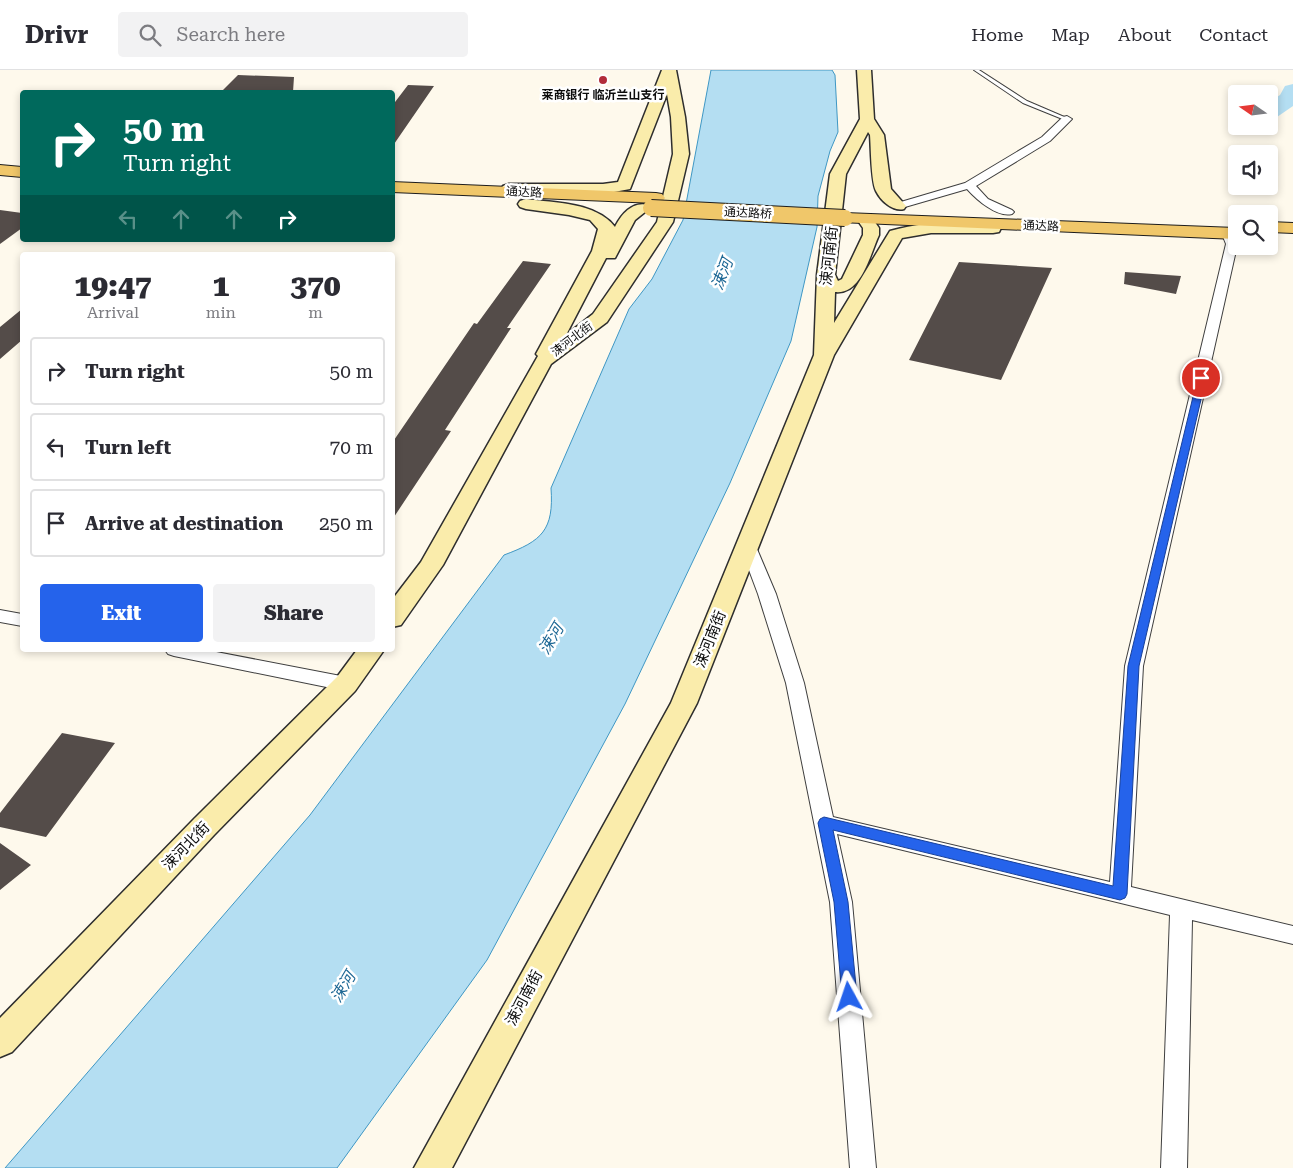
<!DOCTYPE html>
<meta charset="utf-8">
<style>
:root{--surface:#fff;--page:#f2f2f3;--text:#2b2b33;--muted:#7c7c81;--line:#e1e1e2;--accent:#2563eb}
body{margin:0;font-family:"Roboto Serif","Noto Sans SC",serif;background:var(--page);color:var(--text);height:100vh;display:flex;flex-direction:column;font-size:19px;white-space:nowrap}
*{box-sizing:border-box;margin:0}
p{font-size:16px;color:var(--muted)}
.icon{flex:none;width:28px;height:28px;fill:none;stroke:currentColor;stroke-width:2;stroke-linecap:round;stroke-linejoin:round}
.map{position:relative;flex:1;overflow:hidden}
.panel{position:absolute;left:20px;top:182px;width:375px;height:400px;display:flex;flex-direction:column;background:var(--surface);border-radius:5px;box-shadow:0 2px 8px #0003}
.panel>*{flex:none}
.guide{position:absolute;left:20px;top:20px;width:375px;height:152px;border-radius:5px;box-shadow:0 2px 8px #0003;background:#00695c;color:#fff;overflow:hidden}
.needle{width:32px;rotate:284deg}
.tools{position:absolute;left:1228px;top:15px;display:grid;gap:10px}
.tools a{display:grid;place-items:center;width:50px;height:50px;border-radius:5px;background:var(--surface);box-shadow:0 2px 8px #0003;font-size:25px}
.pin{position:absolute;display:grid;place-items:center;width:42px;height:42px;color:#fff;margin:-21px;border:2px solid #fff;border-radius:50%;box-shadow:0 1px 5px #0007}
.me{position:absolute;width:55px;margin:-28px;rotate:355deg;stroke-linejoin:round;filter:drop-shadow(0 0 4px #0008)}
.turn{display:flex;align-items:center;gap:18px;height:105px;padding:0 20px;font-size:22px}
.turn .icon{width:65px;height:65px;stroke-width:2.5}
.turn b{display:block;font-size:35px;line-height:42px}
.lanes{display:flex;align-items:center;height:48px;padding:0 20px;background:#0003;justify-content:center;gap:25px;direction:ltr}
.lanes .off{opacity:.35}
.eta{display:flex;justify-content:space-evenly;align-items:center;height:85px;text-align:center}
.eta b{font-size:30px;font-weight:800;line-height:35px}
.primary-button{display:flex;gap:10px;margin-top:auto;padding:10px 20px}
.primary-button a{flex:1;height:58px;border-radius:5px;background:var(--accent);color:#fff;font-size:20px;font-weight:800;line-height:58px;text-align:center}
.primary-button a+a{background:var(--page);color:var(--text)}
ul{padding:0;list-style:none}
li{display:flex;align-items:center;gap:15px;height:68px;margin:0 10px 8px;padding:0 10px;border:2px solid var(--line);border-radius:5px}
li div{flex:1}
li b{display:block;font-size:19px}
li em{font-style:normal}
header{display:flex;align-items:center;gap:30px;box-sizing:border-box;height:70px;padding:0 25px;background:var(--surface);border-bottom:1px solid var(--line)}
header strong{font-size:24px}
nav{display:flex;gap:28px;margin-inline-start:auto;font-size:18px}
.search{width:350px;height:45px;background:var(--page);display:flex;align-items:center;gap:12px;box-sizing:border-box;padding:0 18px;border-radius:5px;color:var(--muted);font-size:19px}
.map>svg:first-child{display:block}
</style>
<header>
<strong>Drivr</strong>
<div class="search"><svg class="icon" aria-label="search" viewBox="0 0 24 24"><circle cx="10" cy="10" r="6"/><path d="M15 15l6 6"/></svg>Search here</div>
<nav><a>Home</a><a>Map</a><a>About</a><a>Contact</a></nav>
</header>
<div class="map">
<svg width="1293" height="1098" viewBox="0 0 1293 1098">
<rect width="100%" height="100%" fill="#fef9ec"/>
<path fill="#b4def2" stroke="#3f97c4" d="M711 0H832L835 5 838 62 830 81 818 126 817 157 791 271 730 413 625 634 487 890 337 1098H5L310 745 504 485C542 471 554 460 551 418L629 239 652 209 683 150Z"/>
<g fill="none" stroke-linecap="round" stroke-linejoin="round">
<path fill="#b4def2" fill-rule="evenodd" d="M1293 14V36L1277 47 1269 49V32L1280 25 1285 16Z"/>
</g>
<path fill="#544c49" d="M238 5 294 7 293 22H221Z
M408 15 434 16 392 77V36Z
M0 140 22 143V158L0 174Z
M523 191 551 194 507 258H511L445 360 451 361 392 450V373L474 253 477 254Z
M959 192 1052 198 1001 310 909 290Z
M1125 202 1181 206 1176 224 1124 214Z
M22 239V270L0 289V257Z
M62 663 115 673 46 767 0 757V743Z
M0 773 31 795 0 820Z"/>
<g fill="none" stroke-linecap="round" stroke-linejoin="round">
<g stroke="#3f3f3f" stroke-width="2">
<path id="service" d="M974 0H979L1027 31 1069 49 1065 50 1023 33Z"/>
</g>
<g stroke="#3f3f3f" stroke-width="2">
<path id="minor" d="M1067 46 1072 49 1050 71 976 116 988 129 1012 140 1014 142 1012 144C997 148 976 129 967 119L898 139 892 136 894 134 965 113 1042 67 1063 47Z
M1228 160 1234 164 1237 176 1143 596 1131 817 1293 856V874L1192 850 1187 1098H1161L1170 845 837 764 852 832 876 1098H850L830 832 786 613 758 524 740 476 742 472 748 471 754 472 776 524 804 613 833 747 1110 812 1125 596 1226 174 1222 164Z
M0 540 22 544V556L0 552Z
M165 580H206L346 607 353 609 355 614 353 619 346 621 174 586 168 584Z"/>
</g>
<g stroke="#2e2e2e" stroke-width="3">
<path id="secondary" d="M662 0H676L685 47 689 84 673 152 607 252 551 294 443 495 401 555 392 557V530L421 492 538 286 536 284 592 181 598 159 590 150 569 145 526 139 520 137 518 134 520 131 526 129C555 133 596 132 615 157 621 145 632 131 648 135L650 138 635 150 615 188H606L566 265 593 244 657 152 673 84 671 47 667 24 630 119 603 124H509L503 122 501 119 503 116 509 114H603L618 112Z
M857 0H871L874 49 884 65 891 119 906 136 904 139C893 142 881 131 876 121 871 112 871 77 870 65L868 62 846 104 835 205 838 211 842 209 863 165V158L856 148 858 145H870L879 158V165C870 184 862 225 835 222L834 253 890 161C924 151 958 152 993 153L999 154 1001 158 999 162 993 163H931L902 168 834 285 697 633 452 1098H414L671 633 814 285 817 205 830 104 860 49Z
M357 580H384L355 621 214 765 12 982 0 987V948L194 749 337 607Z"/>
</g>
<g stroke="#1d1d1d" stroke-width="2">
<path id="primary" d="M0 95 22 97V107L0 105Z
M392 112 656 123 662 124 665 128 662 132 656 133 392 122Z
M845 143 1236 158V169L839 152 836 148 839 144Z
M1269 152 1293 153V163L1269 162Z"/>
</g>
<use href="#service" fill="#fff" fill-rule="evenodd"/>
<use href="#minor" fill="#fff" fill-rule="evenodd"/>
<use href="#secondary" fill="#faecab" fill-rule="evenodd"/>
<use href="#primary" fill="#f0c76a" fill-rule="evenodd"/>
<g stroke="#1d1d1d" stroke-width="18" stroke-linecap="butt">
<path id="primary-bridge" d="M651 138 845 148"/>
</g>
<use href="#primary-bridge" stroke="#f0c76a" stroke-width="16"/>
</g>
<path fill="#2563eb" stroke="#184099" d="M1198 306H1204L1206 308 1139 596 1127 824 1125 828 1120 830 833 760 848 832 857 927 854 931 849 933 844 931 842 927 834 832 818 753 820 749 824 747 1113 816 1128 596Z"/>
<circle fill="#b22d3b" stroke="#fff" stroke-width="2" cx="603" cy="10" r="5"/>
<g text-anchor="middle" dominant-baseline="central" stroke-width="5" stroke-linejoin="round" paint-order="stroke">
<g font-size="12" font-weight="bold" fill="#0c0c0c" stroke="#fff">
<text x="603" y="25">莱商银行 临沂兰山支行</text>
</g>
<g font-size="12" fill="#0c0c0c" stroke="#fff">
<text transform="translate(524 122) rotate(3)">通达路</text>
<text transform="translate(748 143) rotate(3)">通达路桥</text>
<text transform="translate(1041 156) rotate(2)">通达路</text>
<text transform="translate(572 269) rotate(-37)">涑河北街</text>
</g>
<g font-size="15" fill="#0c0c0c" stroke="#fff">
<text transform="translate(829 186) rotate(-84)">涑河南街</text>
<text transform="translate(710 569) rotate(-68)">涑河南街</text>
<text transform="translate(186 776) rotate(-46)">涑河北街</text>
<text transform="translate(524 928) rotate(-62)">涑河南街</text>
</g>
<g font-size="16" font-style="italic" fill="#1e6895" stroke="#fff">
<text transform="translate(722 204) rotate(-69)">涑河</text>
<text transform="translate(551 569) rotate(-59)">涑河</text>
<text transform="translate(343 917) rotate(-59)">涑河</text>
</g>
</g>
</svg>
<div class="tools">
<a><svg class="needle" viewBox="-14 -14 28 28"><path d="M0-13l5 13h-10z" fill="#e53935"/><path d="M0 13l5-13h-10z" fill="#7c7c81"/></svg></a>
<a><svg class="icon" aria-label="sound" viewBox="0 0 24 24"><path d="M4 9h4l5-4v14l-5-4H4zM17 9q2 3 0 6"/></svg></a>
<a><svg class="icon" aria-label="search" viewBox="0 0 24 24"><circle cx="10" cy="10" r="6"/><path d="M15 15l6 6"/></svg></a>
</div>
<div class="pin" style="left:1201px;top:308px;background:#d93025"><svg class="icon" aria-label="arrive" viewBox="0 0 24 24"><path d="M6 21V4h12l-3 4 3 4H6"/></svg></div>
<svg class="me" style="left:849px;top:927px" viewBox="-20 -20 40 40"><path d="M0-17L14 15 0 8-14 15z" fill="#2563eb" stroke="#fff" stroke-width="4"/></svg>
<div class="guide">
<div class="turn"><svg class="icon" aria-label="right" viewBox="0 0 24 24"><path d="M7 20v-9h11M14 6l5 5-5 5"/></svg><div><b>50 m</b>Turn right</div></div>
<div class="lanes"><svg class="icon off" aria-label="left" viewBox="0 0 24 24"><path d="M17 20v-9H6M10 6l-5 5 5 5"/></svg><svg class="icon off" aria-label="ahead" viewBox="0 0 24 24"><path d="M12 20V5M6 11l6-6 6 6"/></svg><svg class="icon off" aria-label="ahead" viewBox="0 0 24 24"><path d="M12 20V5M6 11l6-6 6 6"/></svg><svg class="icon" aria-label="right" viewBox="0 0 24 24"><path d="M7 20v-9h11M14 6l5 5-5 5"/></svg></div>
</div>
<section class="panel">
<div class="eta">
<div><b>19:47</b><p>Arrival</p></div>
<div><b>1</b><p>min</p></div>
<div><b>370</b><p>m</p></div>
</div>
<ul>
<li><svg class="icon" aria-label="right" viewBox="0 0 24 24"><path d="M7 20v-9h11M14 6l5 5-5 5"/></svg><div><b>Turn right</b></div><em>50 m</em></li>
<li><svg class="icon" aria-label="left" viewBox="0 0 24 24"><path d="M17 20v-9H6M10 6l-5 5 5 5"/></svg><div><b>Turn left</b></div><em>70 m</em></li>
<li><svg class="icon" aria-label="arrive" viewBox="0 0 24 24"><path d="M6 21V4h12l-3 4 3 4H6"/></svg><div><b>Arrive at destination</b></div><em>250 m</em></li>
</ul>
<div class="primary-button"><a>Exit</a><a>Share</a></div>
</section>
</div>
